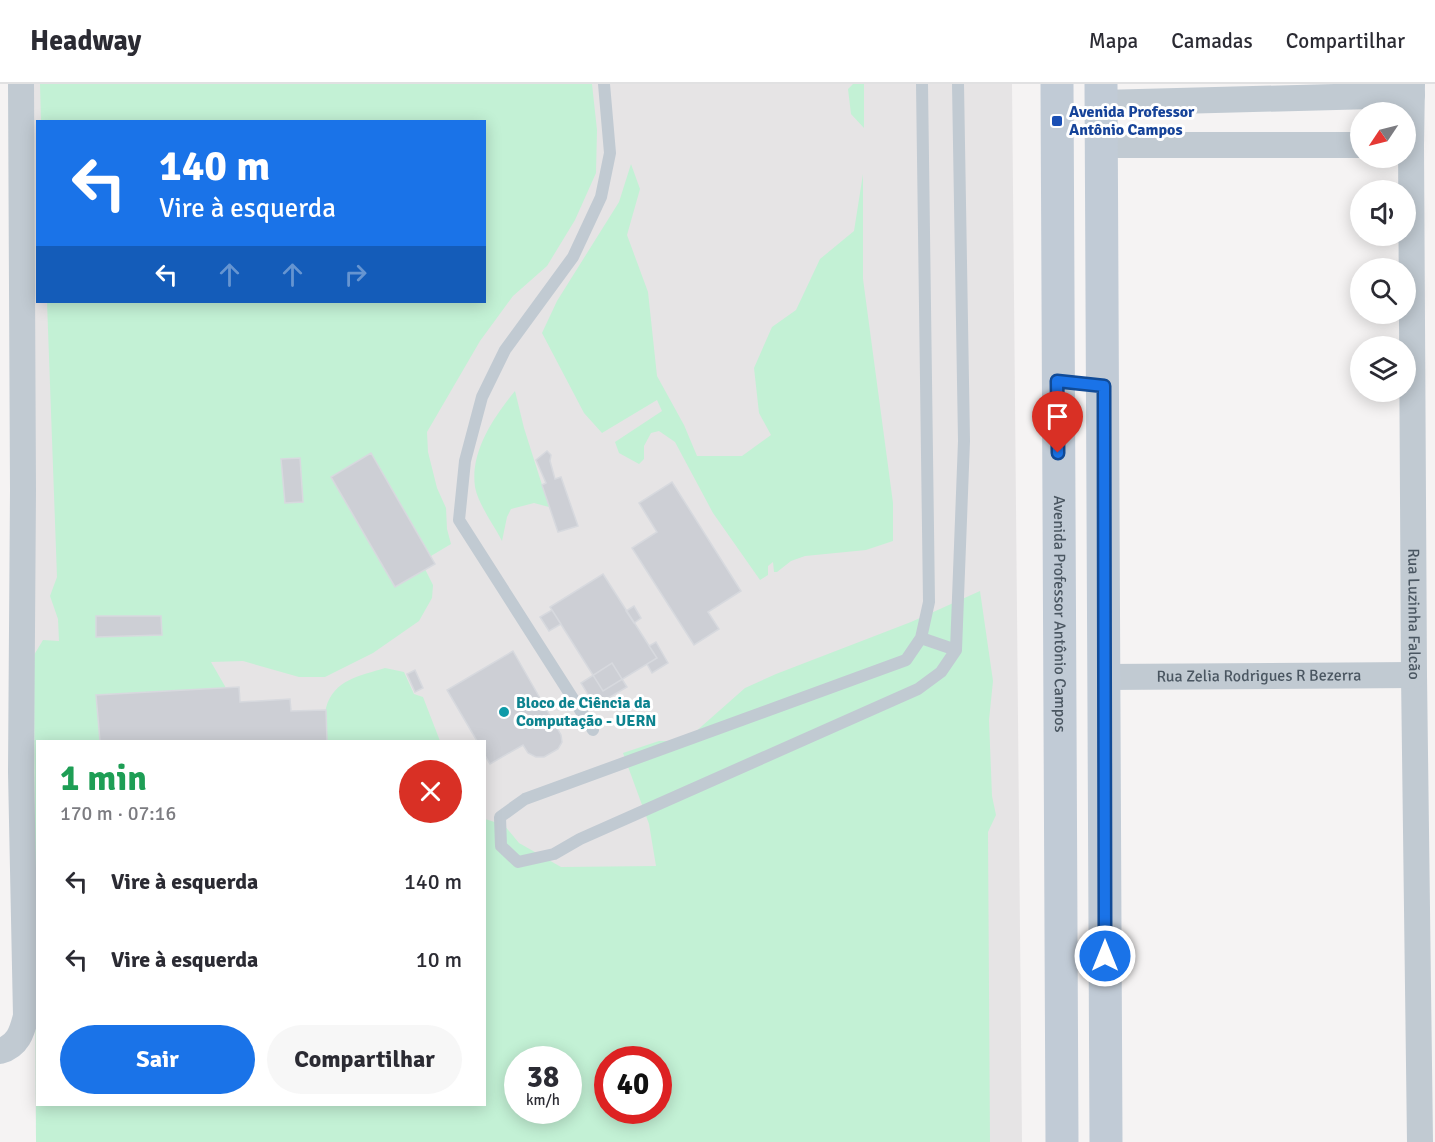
<!DOCTYPE html>
<html lang="pt">
<meta charset="utf-8">
<style>
:root{--surface:#fff;--page:#f7f7f7;--text:#2b2b33;--muted:#7c7c81;--line:#e1e1e2;--accent:#1a73e8}
body{margin:0;font-family:Signika,sans-serif;background:var(--page);color:var(--text);height:100vh;display:flex;flex-direction:column;font-size:22px;white-space:nowrap}
*{box-sizing:border-box;margin:0}
p{font-size:20px;color:var(--muted)}
.icon{flex:none;width:33px;height:33px;fill:none;stroke:currentColor;stroke-width:2;stroke-linecap:round;stroke-linejoin:round}
.map{position:relative;flex:1;overflow:hidden}
.sheet{position:absolute;left:36px;top:656px;width:450px;height:366px;display:flex;flex-direction:column;background:var(--surface);border-radius:0px;box-shadow:0 3px 15px #0003}
.sheet>*{flex:none}
.guide{position:absolute;left:36px;top:36px;width:450px;height:183px;border-radius:0px;box-shadow:0 3px 15px #0003;background:#1a73e8;color:#fff;overflow:hidden}
.needle{width:39px;rotate:235deg}
.tools{position:absolute;left:1350px;top:18px;display:grid;gap:12px}
.tools a{display:grid;place-items:center;width:66px;height:66px;border-radius:50%;background:var(--surface);box-shadow:0 3px 15px #0003;font-size:30px}
.speed{position:absolute;left:504px;top:962px;display:flex;gap:12px;font-size:30px;font-weight:700;text-align:center}
.speed>*{display:grid;place-content:center;width:78px;height:78px;border-radius:50%;background:var(--surface);box-shadow:0 3px 15px #0003;line-height:1}
.speed small{font-size:15px;font-weight:400}
.speed .limit{border:9px solid #d22;background:#fff;color:#111}
.pin{position:absolute;display:grid;place-items:center;width:51px;height:51px;color:#fff;margin:-62px -26px;border-radius:50% 50% 50% 0;rotate:-45deg;box-shadow:0 0 6px #0007}
.pin .icon{rotate:45deg}
.me{position:absolute;width:66px;margin:-33px;rotate:0deg;stroke-linejoin:round;filter:drop-shadow(0 0 4px #0008)}
.turn{display:flex;align-items:center;gap:21px;height:126px;padding:0 24px;font-size:27px}
.turn .icon{width:78px;height:78px;stroke-width:2.5}
.turn b{display:block;font-size:42px;line-height:51px}
.lanes{display:flex;align-items:center;height:57px;padding:0 24px;background:#0003;justify-content:center;gap:30px;direction:ltr}
.lanes .off{opacity:.35}
.round{display:grid;place-items:center;flex:none;width:63px;height:63px;border-radius:32px;background:var(--page)}
.headline{display:flex;align-items:center;justify-content:space-between;height:102px;padding:0 24px}
h1{font-size:36px;font-weight:800;line-height:45px;color:#1e9e55}
.button{display:flex;gap:12px;margin-top:auto;padding:12px 24px}
.button a{flex:1;height:69px;border-radius:36px;background:var(--accent);color:#fff;font-size:24px;font-weight:800;line-height:69px;text-align:center}
.button a+a{background:var(--page);color:var(--text)}
ul{padding:0;list-style:none}
li{display:flex;align-items:center;gap:18px;height:78px;padding:0 24px}
li div{flex:1}
li b{display:block;font-size:22px}
li em{font-style:normal}
header{display:flex;align-items:center;gap:36px;box-sizing:border-box;height:84px;padding:0 30px;background:var(--surface);border-bottom:2px solid var(--line)}
header strong{font-size:28px}
nav{display:flex;gap:33px;margin-inline-start:auto;font-size:21px}
.map>svg:first-child{display:block}
</style>
<header>
<strong>Headway</strong>
<nav><a>Mapa</a><a>Camadas</a><a>Compartilhar</a></nav>
</header>
<div class="map">
<svg width="1435" height="1058" viewBox="0 0 1435 1058">
<rect width="100%" height="100%" fill="#f5f3f3"/>
<path fill="#e6e4e5" fill-rule="evenodd" d="M31 0H1012L1022 1058H36ZM38 38H484V218H38ZM38 657H484V1020H38ZM518 975H568V1026H518ZM608 975H658V1026H608Z"/>
<path fill="#c3f1d5" fill-rule="evenodd" d="M40 0H592L597 46 596 89 575 136 547 182 513 212 480 257 427 348 428 368 437 404 446 424 447 445 451 460 431 472 371 370 331 393 425 485 433 501 432 514 419 537 373 569 325 593H299L243 577 211 578 226 604 97 611 100 657H38V1020H484L485 735 504 741 519 759 561 783 656 782 649 740 623 669 659 657H685L745 604 776 590 911 538 980 507 993 597 989 636 992 712 996 731 988 748 990 1058H36L34 571 43 556 59 557 58 535 50 512 57 493 47 218H484V38L41 37ZM300 374 303 418 285 419 281 375ZM161 532V551L96 552V532ZM518 975H568V1026H518ZM608 975H658V1026H608Z
M853 0H864V44L851 30 848 5Z
M631 80 640 105 627 151 648 208 657 292 684 341 697 372H742L771 351 759 329 754 284 772 243 796 226 820 175 854 147 863 90V195L893 419V457L866 466 805 472 791 477 777 488H774L773 478 768 482V491L760 496 713 429 675 358 659 347 651 349 644 362V375L639 380 619 369 615 358 662 327 657 316 602 349 584 329 542 249 557 217 619 118Z
M515 307 524 344 549 423 534 419 511 425 507 433 502 457C494 441 478 420 475 403 470 367 494 333 515 307Z
M385 584 404 588 414 610 423 613 440 657H327C327 647 324 634 326 624 334 595 360 592 385 584Z"/>
<path fill="#cdcfd5" stroke="#d7d9de" stroke-width="1.5" d="M547 367 551 371 550 377 555 395 561 393 578 442 558 448 542 401 546 399 536 376Z
M371 369 435 480 395 503 331 393Z
M300 374 303 418 285 419 281 375Z
M672 398 741 507 708 528 719 545 694 561 632 464 657 448 639 419Z
M603 490 657 574 603 607 550 523Z
M634 522 641 534 634 539 626 527Z
M552 526 561 540 549 547 540 533Z
M96 532H161L162 551 96 553Z
M656 558 668 579 652 589 647 580 657 574 649 562Z
M513 567 561 651 562 658 558 665 544 673H536L528 669 523 661 490 680 484 670V657H477L447 606Z
M612 579 627 603 595 622 581 599Z
M415 586 423 604 415 608 407 590Z
M239 603 240 618 290 615 291 627 326 626 327 657H100L96 611Z"/>
<g fill="none" stroke-linecap="round" stroke-linejoin="round">
<path stroke="#c1cad2" stroke-width="12" d="M922 0 929 518 921 554 906 576 525 715 500 733 501 762 518 778 554 770 580 755 918 605 941 588 956 566 964 357 958 0
M921 554 956 566
M593 646 459 436 465 377 482 313 505 266 573 173 601 113 610 69 604 0"/>
<g stroke="#c1cad2" stroke-width="26">
<path id="s1" d="M1412 0 1411 61 1414 591 1420 1058"/>
<path d="M1101 19 1412 11"/>
<path d="M1101 61H1360"/>
<path id="s2" d="M1103 593 1414 591"/>
<path d="M0 967C18 962 22 948 26 932L21 688 23 406 21 0"/>
</g>
<g stroke="#c1cbd6" stroke-width="33">
<path id="s3" d="M1057 0 1062 1058"/>
<path d="M1101 0 1106 1058"/>
</g>
</g>
<g fill="none" stroke-linecap="round" stroke-linejoin="round">
<g stroke="#114b97" stroke-width="15">
<path id="route" d="M1058 369 1057 297 1104 302 1105 872"/>
</g>
<use href="#route" stroke="#1a73e8" stroke-width="10"/>
</g>
<rect fill="#1a4fb4" stroke="#fff" stroke-width="2" x="1051" y="31" width="12" height="12" rx="3"/>
<circle fill="#0f9aa8" stroke="#fff" stroke-width="2" cx="504" cy="628" r="6"/>
<g text-anchor="middle" dominant-baseline="central" stroke-width="6" stroke-linejoin="round" paint-order="stroke">
<g font-size="16" font-weight="bold" fill="#164399" stroke="#fff" text-anchor="start">
<text x="1069" y="28">Avenida Professor<tspan x="1069" dy="18">Antônio Campos</tspan></text>
</g>
<g font-size="16" fill="#4a5661" stroke="#fff">
<text stroke="none"><textPath href="#s3" startOffset="530">Avenida Professor Antônio Campos</textPath></text>
<text stroke="none"><textPath href="#s1" startOffset="530">Rua Luzinha Falcão</textPath></text>
<text stroke="none"><textPath href="#s2" startOffset="156">Rua Zelia Rodrigues R Bezerra</textPath></text>
</g>
<g font-size="16" font-weight="bold" fill="#0d838f" stroke="#fff" text-anchor="start">
<text x="516" y="619">Bloco de Ciência da<tspan x="516" dy="18">Computação - UERN</tspan></text>
</g>
</g>
</svg>
<div class="tools">
<a><svg class="needle" viewBox="-14 -14 28 28"><path d="M0-13l5 13h-10z" fill="#e53935"/><path d="M0 13l5-13h-10z" fill="#7c7c81"/></svg></a>
<a><svg class="icon" aria-label="sound" viewBox="0 0 24 24"><path d="M4 9h4l5-4v14l-5-4H4zM17 9q2 3 0 6"/></svg></a>
<a><svg class="icon" aria-label="search" viewBox="0 0 24 24"><circle cx="10" cy="10" r="6"/><path d="M15 15l6 6"/></svg></a>
<a><svg class="icon" aria-label="layers" viewBox="0 0 24 24"><path d="M12 4l9 5-9 5-9-5zM3 14l9 5 9-5"/></svg></a>
</div>
<div class="speed"><div>38<small>km/h</small></div><div class="limit">40</div></div>
<div class="pin" style="left:1058px;top:369px;background:#d93025"><svg class="icon" aria-label="arrive" viewBox="0 0 24 24"><path d="M6 21V4h12l-3 4 3 4H6"/></svg></div>
<svg class="me" style="left:1105px;top:872px" viewBox="-20 -20 40 40"><circle r="17" fill="#1a73e8" stroke="#fff" stroke-width="3"/><path d="M0-11L8 9 0 5-8 9z" fill="#fff"/></svg>
<div class="guide">
<div class="turn"><svg class="icon" aria-label="left" viewBox="0 0 24 24"><path d="M17 20v-9H6M10 6l-5 5 5 5"/></svg><div><b>140 m</b>Vire à esquerda</div></div>
<div class="lanes"><svg class="icon" aria-label="left" viewBox="0 0 24 24"><path d="M17 20v-9H6M10 6l-5 5 5 5"/></svg><svg class="icon off" aria-label="ahead" viewBox="0 0 24 24"><path d="M12 20V5M6 11l6-6 6 6"/></svg><svg class="icon off" aria-label="ahead" viewBox="0 0 24 24"><path d="M12 20V5M6 11l6-6 6 6"/></svg><svg class="icon off" aria-label="right" viewBox="0 0 24 24"><path d="M7 20v-9h11M14 6l5 5-5 5"/></svg></div>
</div>
<section class="sheet">
<div class="headline"><div><h1>1 min</h1><p>170 m · 07:16</p></div><a class="round" style="background:#d93025;color:#fff"><svg class="icon" aria-label="close" viewBox="0 0 24 24"><path d="M6 6l12 12M18 6L6 18"/></svg></a></div>
<ul>
<li><svg class="icon" aria-label="left" viewBox="0 0 24 24"><path d="M17 20v-9H6M10 6l-5 5 5 5"/></svg><div><b>Vire à esquerda</b></div><em>140 m</em></li>
<li><svg class="icon" aria-label="left" viewBox="0 0 24 24"><path d="M17 20v-9H6M10 6l-5 5 5 5"/></svg><div><b>Vire à esquerda</b></div><em>10 m</em></li>
</ul>
<div class="button"><a>Sair</a><a>Compartilhar</a></div>
</section>
</div>
